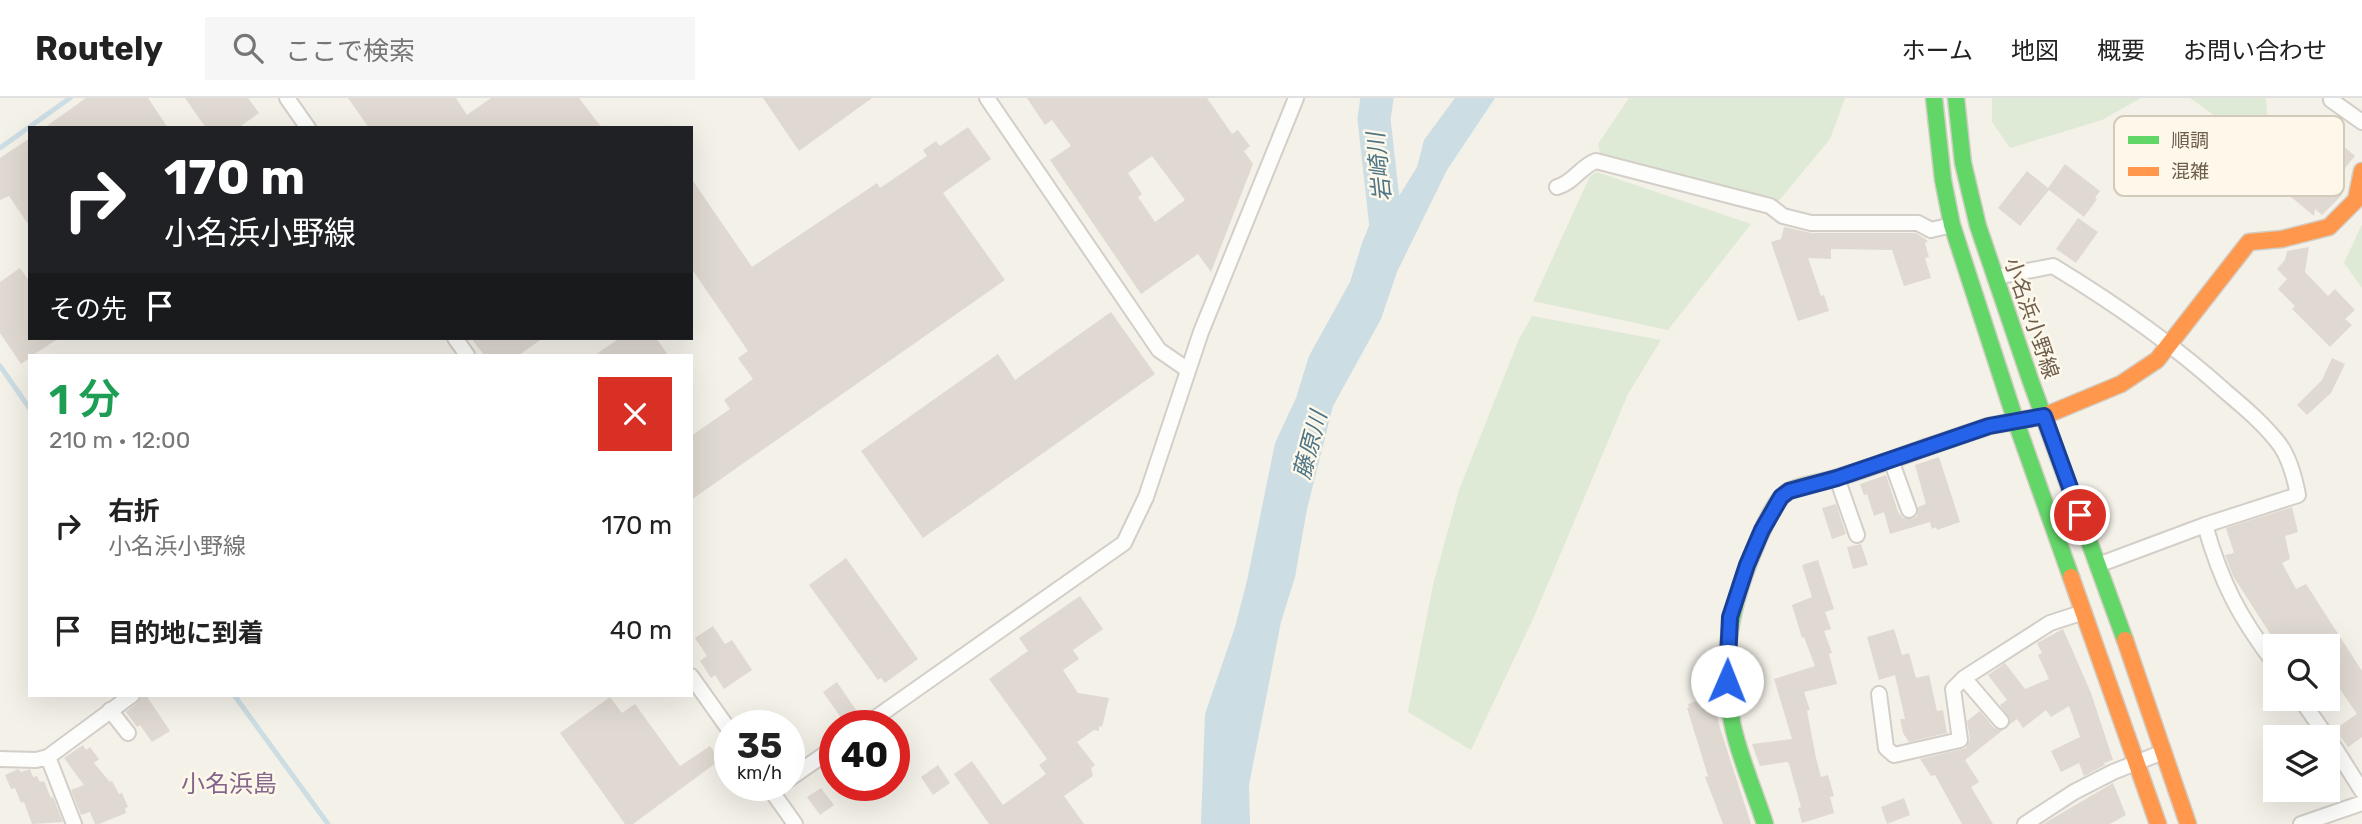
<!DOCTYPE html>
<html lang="ja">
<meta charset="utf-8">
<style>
:root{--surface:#fff;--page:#f6f6f6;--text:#222;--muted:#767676;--line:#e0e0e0}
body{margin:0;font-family:Rubik,"Noto Sans JP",sans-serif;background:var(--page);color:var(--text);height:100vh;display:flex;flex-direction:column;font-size:26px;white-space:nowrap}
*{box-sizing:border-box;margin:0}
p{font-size:23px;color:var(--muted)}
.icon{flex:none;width:38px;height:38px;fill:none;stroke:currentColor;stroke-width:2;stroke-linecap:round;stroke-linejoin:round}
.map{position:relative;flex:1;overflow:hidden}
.sheet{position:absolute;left:28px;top:256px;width:665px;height:343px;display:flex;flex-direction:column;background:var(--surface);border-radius:0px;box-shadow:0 7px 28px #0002}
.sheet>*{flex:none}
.banner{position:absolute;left:28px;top:28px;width:665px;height:214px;border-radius:0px;box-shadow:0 7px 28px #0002;background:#202124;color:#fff;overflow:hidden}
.controls{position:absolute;left:2263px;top:536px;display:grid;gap:14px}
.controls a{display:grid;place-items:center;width:77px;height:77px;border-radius:0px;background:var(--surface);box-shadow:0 7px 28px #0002;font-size:35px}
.speed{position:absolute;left:714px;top:612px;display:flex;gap:14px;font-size:35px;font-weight:700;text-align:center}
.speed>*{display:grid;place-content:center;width:91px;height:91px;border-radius:50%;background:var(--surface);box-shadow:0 7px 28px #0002;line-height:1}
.speed small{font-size:18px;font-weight:400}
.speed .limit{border:10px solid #d22;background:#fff;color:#111}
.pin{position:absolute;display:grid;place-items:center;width:60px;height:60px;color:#fff;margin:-30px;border:4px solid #fff;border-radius:50%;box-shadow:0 2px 7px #0007}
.me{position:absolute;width:77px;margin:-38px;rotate:1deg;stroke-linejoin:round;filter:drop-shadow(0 0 5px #0008)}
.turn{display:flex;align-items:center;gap:24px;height:147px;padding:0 21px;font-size:32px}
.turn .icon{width:91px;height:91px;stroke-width:2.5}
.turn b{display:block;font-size:49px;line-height:60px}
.then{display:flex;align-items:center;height:66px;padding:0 21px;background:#0003;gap:14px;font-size:26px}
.round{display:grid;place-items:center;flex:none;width:74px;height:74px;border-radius:0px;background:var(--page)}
.headline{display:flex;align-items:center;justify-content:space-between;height:119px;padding:0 21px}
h1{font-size:42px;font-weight:600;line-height:52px;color:#1e9e55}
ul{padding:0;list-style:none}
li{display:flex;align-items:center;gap:21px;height:105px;padding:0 21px}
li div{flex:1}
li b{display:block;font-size:26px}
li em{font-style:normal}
header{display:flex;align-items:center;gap:42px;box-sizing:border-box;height:98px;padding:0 35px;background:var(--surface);border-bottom:2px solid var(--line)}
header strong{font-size:33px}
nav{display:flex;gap:38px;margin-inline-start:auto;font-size:24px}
.search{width:490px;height:63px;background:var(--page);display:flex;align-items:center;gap:18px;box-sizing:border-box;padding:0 24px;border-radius:0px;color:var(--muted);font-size:26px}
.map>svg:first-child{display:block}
</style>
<header>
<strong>Routely</strong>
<div class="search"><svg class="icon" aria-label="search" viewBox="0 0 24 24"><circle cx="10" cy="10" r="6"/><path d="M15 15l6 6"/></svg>ここで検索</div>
<nav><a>ホーム</a><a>地図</a><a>概要</a><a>お問い合わせ</a></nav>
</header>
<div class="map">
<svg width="2362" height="726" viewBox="0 0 2362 726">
<rect width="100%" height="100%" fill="#f4f1e9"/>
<path fill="#deead5" d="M1629 0H1845L1830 41 1777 105 1602 63 1598 46Z
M1992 0H2141L2102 22 2010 50 1992 24Z
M2190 0H2266L2267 17 2249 48 2222 23Z
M1597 74 1751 126 1668 232 1533 203 1590 78Z
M2362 126V190L2344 165Z
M1532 218 1661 242 1628 296 1533 521 1471 652 1408 614 1433 487 1459 392 1519 241Z"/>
<path fill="#ccdde3" d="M1455 0H1495L1447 72 1397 174 1381 221 1333 308 1307 411 1295 479 1281 524 1249 687 1250 726H1201L1205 616 1235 529 1247 483 1275 345 1296 300 1309 258 1350 184 1362 145 1371 123 1394 106 1417 69 1424 42Z"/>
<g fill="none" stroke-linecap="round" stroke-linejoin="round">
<path stroke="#ccdde3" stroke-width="5" d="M0 50 70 0
M0 268 30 311
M234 597 328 726"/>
<path stroke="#ccdde3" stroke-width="33" d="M1377 0 1374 21 1387 138"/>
</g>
<path fill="#dfd9d1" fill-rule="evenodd" d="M86 0H148L168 30H44Z
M185 0H248L259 15 238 30H206Z
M348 0H456L467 17 491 0H579L602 30H369Z
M763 0H872L799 53Z
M1027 0H1207L1232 36 1238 32 1250 48 1244 53 1253 66 1211 174 1198 156 1141 196 1050 62 1071 48 1052 22 1045 27ZM1152 58 1185 102 1155 124 1138 99 1142 96 1128 75Z
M968 29 991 61 943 95 1005 182 691 402V338L730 311 724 302 753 281 738 260 748 253 691 170V80L752 169 877 85 880 90 927 58 923 52 936 43 940 48Z
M2328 35 2355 58 2331 87 2342 97 2322 117 2315 111 2314 118 2268 80 2289 55 2291 56 2296 50 2307 59Z
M30 40V129L9 98 0 102V60Z
M2065 66 2100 93 2095 100 2097 101 2084 119 2049 92 2020 128 1998 110 2027 73 2048 90Z
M2078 120 2098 134 2076 165 2056 151Z
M1784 129 1811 135H1916L1928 143 1925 145 1929 159 1925 160 1931 180 1904 188 1892 152 1831 151V161L1808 160 1821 198 1824 197 1829 213 1798 223 1771 144 1781 141Z
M2309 149 2305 174 2328 198 2335 191 2355 212 2345 221 2352 227 2330 249 2292 211 2295 208 2278 191 2287 181 2277 171 2285 162 2287 153Z
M20 170 30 184V240H59L33 257H30V260L21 266 0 235V184Z
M1111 214 1155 276 923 440 861 353 998 256 1015 282Z
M471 240H543L519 257H484Z
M620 240H656L668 257H595Z
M2332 260 2345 266 2331 295 2307 317 2297 307 2322 282Z
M1939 359 1960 424 1937 432 1936 429 1932 431 1930 424 1890 436 1884 414 1874 418 1867 396 1864 397 1860 386 1886 377 1898 414 1903 420 1912 421 1917 418 1918 409 1926 406 1915 367Z
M1836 406 1846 436 1832 441 1822 410Z
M2292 409 2298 434 2285 438 2290 461 2282 465 2296 491 2306 486 2362 573V639L2348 649 2335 631 2357 616 2328 574V548H2278L2233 478 2225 457 2234 455 2226 430Z
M1861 446 1868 467 1853 471 1847 449Z
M846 460 918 561 885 585 881 580 878 582 809 487Z
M1818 462 1834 511 1825 514 1831 531 1824 533 1832 555 1829 556 1837 586 1804 594 1810 612 1807 613 1816 660 1821 679 1828 677 1834 698 1830 699 1834 715 1802 725 1798 710 1801 709 1789 666 1787 664 1760 668 1752 646 1792 641 1774 581 1815 568 1804 539 1802 540 1792 507 1812 499 1802 467Z
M1080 498 1103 531 1073 552 1079 561 1063 572 1078 595 1109 600 1102 629 1099 628V633L1094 632 1077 644 1095 667 1091 670 1093 678 1064 698 1084 726H989L954 676 972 663 1003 707 1046 676 1039 667 1047 661 989 581 1028 553 1019 540Z
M713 528 725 546 732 542 752 572 724 591 715 577 711 580 700 563 707 558 695 540Z
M1894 531 1902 557 1909 555 1916 580 1929 577 1937 613 1943 612 1947 635 1909 644 1903 635 1900 621H1905L1895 577 1879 582 1867 539Z
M2063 531 2091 595 2113 662 2104 665 2105 667 2084 678 2079 665 2061 674 2051 653 2080 639 2069 608 2051 619 2046 612 2023 630 2017 621 2009 627 2010 621 2000 607 2007 602 1988 577 2005 565 2025 591 2049 581 2038 557 2042 555 2037 545Z
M837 584 858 615 844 624 823 594Z
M142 597H146L170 633 152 644 140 627 137 629 126 614 138 604Z
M1712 598 1720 630 1751 726H1723L1705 679 1708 678 1687 610H1689L1688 606Z
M610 599 622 615 635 606 680 668 710 648 720 662 633 726H625L560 635Z
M1980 613 1994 630 2003 632 1965 662 1979 684 1971 689 1993 726H1962L1935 677 1931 678 1920 661 1966 650 1970 641 1967 623Z
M83 647 86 652 90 649 99 661 94 665 110 684 112 683 119 696 122 695 128 709 125 710 126 715 99 726H95L90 714 81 717 71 692 84 687 64 660Z
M938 667 950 685 933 697 921 679Z
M18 671 21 674 30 671 33 679 37 678 40 684 44 683 51 700 53 699 63 724 32 726 24 704 21 705 15 690 11 691 5 677Z
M2113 685 2126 717 2110 726H2043Z
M821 690 834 707 820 717 807 699Z
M1904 700 1910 717 1887 726 1881 709Z"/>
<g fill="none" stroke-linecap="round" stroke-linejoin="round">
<g stroke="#d3cec7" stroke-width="18">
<path id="street" d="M287 0 308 30
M987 0 1159 252 1188 272
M2331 2 2362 24
M1557 89C1573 85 1581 68 1596 63L1770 108 1783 118 1811 125H1918L1931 132 1952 127
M1996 179 2053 168C2114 205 2173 246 2226 294 2245 310 2265 327 2280 347 2289 360 2295 381 2298 397L2205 427 2098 467
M455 240 467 257
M1891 362 1909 412
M1837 380 1857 437
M2205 427C2221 484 2239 519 2275 566
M691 578 730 633
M1964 580 2001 623
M1879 596 1886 650 1894 657 1960 642 1953 591 1964 580 2050 525 2084 514
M2300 600 2327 639
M110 612 128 635
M864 628 1124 445 1146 399 1201 234 1296 0
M2328 639 2362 693
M48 659 74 726
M0 661 36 662 48 659 132 597
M789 681 835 649
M768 688 795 726
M2025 726 2074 694 2113 674 2163 654
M2301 726 2362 705"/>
</g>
<g stroke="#d2cdc4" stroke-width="19">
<path id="fast" d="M1934 0 1943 82 1952 127 2016 324 2071 479
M1956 0 1963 65 1978 128 2031 284 2125 542
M1765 726C1755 694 1738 656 1732 624 1720 558 1730 508 1756 447 1762 433 1775 400 1789 393 1803 386 1821 385 1836 380 1867 371 1897 360 1927 349"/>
</g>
<g stroke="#d2cdc4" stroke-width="19">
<path id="slow" d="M1927 349 1989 328 2044 318 2121 286 2157 262 2249 144 2282 141 2329 129 2356 102 2362 73
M2071 479 2158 726
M2125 542 2188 726"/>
</g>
<use href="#street" stroke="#fdfdfc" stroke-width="14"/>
<use href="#fast" stroke="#63d668" stroke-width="16"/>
<use href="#slow" stroke="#ff974d" stroke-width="16"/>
</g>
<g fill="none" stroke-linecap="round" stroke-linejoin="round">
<g stroke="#184099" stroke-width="18">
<path id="route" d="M1727 583 1730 519 1747 467 1762 432 1781 399 1789 393 1837 380 1989 328 2044 318 2080 417"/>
</g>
<use href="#route" stroke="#2563eb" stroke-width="12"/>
</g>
<g text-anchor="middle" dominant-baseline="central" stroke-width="5" stroke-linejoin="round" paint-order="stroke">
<g font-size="21" fill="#6f5e4d" stroke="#fdf8ea">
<text transform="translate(2032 220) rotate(71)">小名浜小野線</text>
</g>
<g font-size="23" font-style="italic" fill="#4c7486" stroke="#fdf8ea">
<text transform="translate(1379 69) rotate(-96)">岩崎川</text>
<text transform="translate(1310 347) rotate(-75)">藤原川</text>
</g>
<g font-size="24" fill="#84658b" stroke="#fdf8ea">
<text x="229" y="686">小名浜島</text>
</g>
</g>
<rect x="2114" y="18" width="230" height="80" rx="10" fill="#fdf8ea" stroke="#d2cabb" stroke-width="2"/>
<rect x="2128" y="38" width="31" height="8" fill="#63d668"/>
<rect x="2128" y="69" width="31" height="9" fill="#ff974d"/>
<g font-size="19" fill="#6f5e4d">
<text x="2171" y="49">順調</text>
<text x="2171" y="80">混雑</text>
</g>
</svg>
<div class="controls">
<a><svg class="icon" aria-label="search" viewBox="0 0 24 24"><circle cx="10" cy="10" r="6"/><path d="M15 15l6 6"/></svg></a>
<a><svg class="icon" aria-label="layers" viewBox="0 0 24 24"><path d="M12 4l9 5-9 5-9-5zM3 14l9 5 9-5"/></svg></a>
</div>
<div class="speed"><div>35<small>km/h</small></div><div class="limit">40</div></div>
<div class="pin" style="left:2080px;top:417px;background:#d93025"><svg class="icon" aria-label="arrive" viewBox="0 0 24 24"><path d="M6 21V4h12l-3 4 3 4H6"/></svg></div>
<svg class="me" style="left:1727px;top:583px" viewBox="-20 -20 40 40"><circle r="19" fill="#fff"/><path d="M0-13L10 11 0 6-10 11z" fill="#2563eb"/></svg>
<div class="banner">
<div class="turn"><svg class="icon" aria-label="right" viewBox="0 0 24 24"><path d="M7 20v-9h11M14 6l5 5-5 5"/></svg><div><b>170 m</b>小名浜小野線</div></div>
<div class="then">その先<svg class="icon" aria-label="arrive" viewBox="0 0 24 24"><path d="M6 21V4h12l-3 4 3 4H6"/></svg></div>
</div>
<section class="sheet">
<div class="headline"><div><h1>1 分</h1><p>210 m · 12:00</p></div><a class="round" style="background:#d93025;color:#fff"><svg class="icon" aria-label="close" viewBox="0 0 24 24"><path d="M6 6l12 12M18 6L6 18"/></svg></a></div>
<ul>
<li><svg class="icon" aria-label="right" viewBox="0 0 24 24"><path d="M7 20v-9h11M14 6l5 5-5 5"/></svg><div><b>右折</b><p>小名浜小野線</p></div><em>170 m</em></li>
<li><svg class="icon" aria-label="arrive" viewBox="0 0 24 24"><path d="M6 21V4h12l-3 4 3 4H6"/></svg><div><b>目的地に到着</b></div><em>40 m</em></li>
</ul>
</section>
</div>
